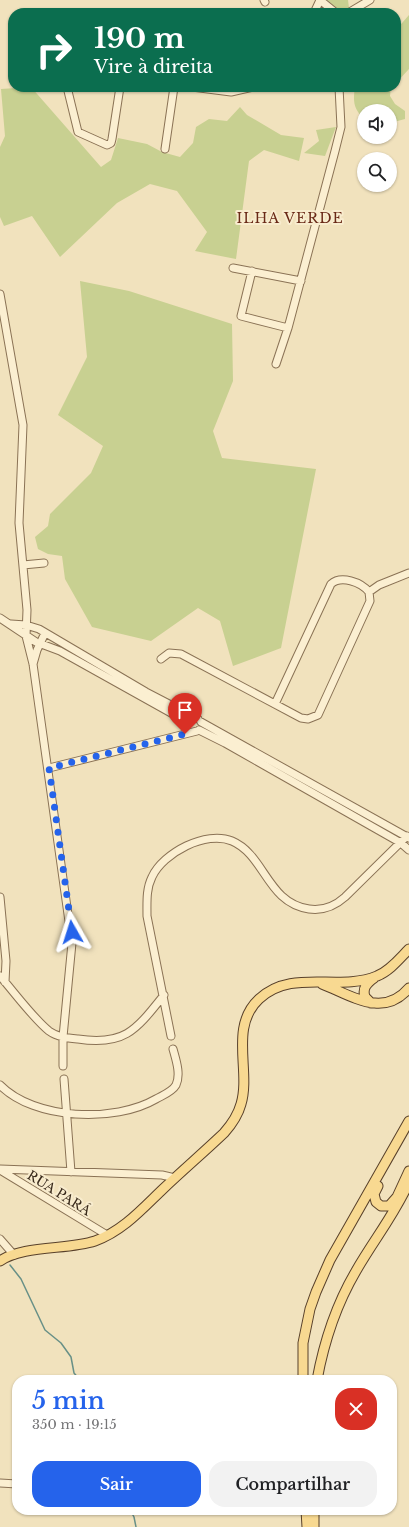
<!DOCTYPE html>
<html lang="pt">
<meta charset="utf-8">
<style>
:root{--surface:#fff;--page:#f2f2f2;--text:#202124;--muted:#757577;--accent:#2563eb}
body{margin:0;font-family:"Libre Baskerville",serif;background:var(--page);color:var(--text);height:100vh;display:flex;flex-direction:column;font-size:15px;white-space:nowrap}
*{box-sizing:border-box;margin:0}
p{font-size:13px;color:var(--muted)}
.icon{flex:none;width:22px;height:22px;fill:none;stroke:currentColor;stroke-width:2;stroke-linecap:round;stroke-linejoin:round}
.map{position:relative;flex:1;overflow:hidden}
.details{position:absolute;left:12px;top:1375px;width:385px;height:140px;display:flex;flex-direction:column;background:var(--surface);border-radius:16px;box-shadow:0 1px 3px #0004}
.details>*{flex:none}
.hud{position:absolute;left:8px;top:8px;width:393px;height:84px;border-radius:16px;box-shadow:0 1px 3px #0004;background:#0b6e4f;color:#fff;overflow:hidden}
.tools{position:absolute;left:357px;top:104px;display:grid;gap:8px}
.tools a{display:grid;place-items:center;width:40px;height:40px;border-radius:50%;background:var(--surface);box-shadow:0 1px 3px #0004;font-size:20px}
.pin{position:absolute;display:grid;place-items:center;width:34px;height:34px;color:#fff;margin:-41px -17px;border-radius:50% 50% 50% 0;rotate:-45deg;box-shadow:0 0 4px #0007}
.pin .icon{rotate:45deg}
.me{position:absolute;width:44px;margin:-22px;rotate:354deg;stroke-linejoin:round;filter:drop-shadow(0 0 3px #0008)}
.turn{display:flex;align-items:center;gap:14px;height:84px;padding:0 20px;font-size:18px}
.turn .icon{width:52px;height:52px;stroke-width:2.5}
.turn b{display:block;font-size:28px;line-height:34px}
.round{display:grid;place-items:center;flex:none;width:42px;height:42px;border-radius:16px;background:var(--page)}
.summary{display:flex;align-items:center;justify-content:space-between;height:68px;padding:0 20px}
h1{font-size:24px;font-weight:600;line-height:30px;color:var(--accent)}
.button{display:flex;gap:8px;margin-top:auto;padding:8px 20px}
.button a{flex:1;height:46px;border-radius:16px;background:var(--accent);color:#fff;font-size:16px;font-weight:600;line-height:46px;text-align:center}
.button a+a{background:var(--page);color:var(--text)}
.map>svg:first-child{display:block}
</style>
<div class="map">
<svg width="409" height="1527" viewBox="0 0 409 1527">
<rect width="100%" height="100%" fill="#f1e2bd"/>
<path fill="#c8d091" d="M327 0H348L349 8H336Z
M409 15V69L396 83V30Z
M31 87 101 167 111 160 118 138 147 144 162 152 180 157 193 143 196 127 209 119 227 121 240 107 247 115 281 135 304 138 299 161 264 150 249 161 236 259 195 251 207 232 177 191 150 184 117 203 60 257 32 216 4 226 0 217V147L5 136 1 89Z
M355 87H391L390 96 395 104 405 111V119L390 123V111H364V119C353 108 353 101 355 87Z
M336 127 325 156 304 153 319 141 316 130Z
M80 281 129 291 232 324 233 381 213 431 222 458 316 469 281 648 233 666 220 621 198 608 151 641 92 627 65 579 62 556 48 554 38 549 35 537 48 526 50 514 91 473 103 446 58 415 87 357Z"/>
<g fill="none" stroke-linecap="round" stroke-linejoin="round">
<path stroke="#689087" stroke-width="1.5" d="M10 1265 21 1279 45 1330 61 1343 71 1357 74 1373 80 1380
M130 1510 134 1517 136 1527"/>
<g stroke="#8a7255" stroke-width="9">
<path id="minor" d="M264 0 265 2
M320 0 336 13
M314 13 320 0
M348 13 370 0
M67 87 78 132 107 145 111 143 112 139 120 87
M192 87 231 92 253 87
M165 149 174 87
M233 268 301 281
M252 271 241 316 288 328
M0 294 23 425 19 523 27 610 26 636 33 664 72 943 63 1037V1066
M276 364 288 328 335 151 341 127 339 87
M23 565 44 563
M369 592 379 585 409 573
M0 618 36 642 60 651 189 723
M11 624 26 625 39 629 146 692 198 719
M161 659 169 653 181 654 301 718 308 719 318 715 370 601 369 592
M33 664 37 650 45 633
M275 704 331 584C341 575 361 582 369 592
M201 722 409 838
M199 730 225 743 401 843 409 850
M49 768 197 731
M0 897 6 961 5 982
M0 976C14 992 33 1018 49 1031 57 1037 68 1038 78 1039 125 1046 136 1030 164 995
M171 1036 147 916C147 902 146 889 152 877 163 853 206 830 232 841 265 855 267 903 309 909 323 911 335 906 345 897L407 836
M64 1079 71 1172
M0 1085C34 1120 115 1123 156 1099 163 1095 172 1092 176 1085 181 1074 176 1060 173 1049
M0 1169 162 1175 175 1178
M0 1170 107 1235
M0 1239 14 1255
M0 1483 17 1484"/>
</g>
<g stroke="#58402a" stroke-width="11">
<path id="major" d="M322 984C351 995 383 1019 409 988
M371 1003 365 997C362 988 367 983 374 978
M378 1186 374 1194 376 1202 381 1206H389L397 1197 409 1171
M0 1261C23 1245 68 1250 95 1241 123 1231 143 1208 163 1189 183 1170 204 1152 224 1133 232 1124 238 1115 241 1104 251 1071 229 1027 259 999 292 968 338 992 377 976 390 971 400 958 409 949
M303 1380V1343L310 1309 316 1292 330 1260 409 1121
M317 1380C324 1342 336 1305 356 1271 373 1241 395 1214 409 1182
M306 1510 307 1527
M314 1510V1527"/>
</g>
<use href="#minor" stroke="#fbefd1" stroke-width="7"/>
<use href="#major" stroke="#f8d991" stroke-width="9"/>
</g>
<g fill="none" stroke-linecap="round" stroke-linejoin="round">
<path stroke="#2563eb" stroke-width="7" stroke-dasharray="0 12.6" d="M72 932 49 768 185 734"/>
</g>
<g text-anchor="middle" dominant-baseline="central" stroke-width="4" stroke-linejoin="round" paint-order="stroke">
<g font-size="13" fill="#392a1b" stroke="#f8ecce">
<text transform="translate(59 1193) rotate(32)">RUA PARÁ</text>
</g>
<g font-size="14" letter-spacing="1" fill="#692917" stroke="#f8ecce">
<text x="290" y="218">ILHA VERDE</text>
</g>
</g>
</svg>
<div class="tools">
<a><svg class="icon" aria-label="sound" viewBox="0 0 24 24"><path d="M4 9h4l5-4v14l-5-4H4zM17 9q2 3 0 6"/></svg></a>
<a><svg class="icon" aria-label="search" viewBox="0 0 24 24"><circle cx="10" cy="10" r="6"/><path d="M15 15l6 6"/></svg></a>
</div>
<div class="pin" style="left:185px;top:734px;background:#d93025"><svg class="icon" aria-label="arrive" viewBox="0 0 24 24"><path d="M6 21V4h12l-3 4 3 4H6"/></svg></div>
<svg class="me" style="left:72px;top:932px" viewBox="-20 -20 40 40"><path d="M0-17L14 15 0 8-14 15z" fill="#2563eb" stroke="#fff" stroke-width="4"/></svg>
<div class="hud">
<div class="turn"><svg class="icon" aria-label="right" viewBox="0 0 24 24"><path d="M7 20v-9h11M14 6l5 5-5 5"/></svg><div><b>190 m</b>Vire à direita</div></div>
</div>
<section class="details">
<div class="summary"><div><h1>5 min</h1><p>350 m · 19:15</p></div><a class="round" style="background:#d93025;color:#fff"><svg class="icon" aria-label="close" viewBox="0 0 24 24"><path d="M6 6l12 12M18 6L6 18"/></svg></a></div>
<div class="button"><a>Sair</a><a>Compartilhar</a></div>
</section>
</div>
